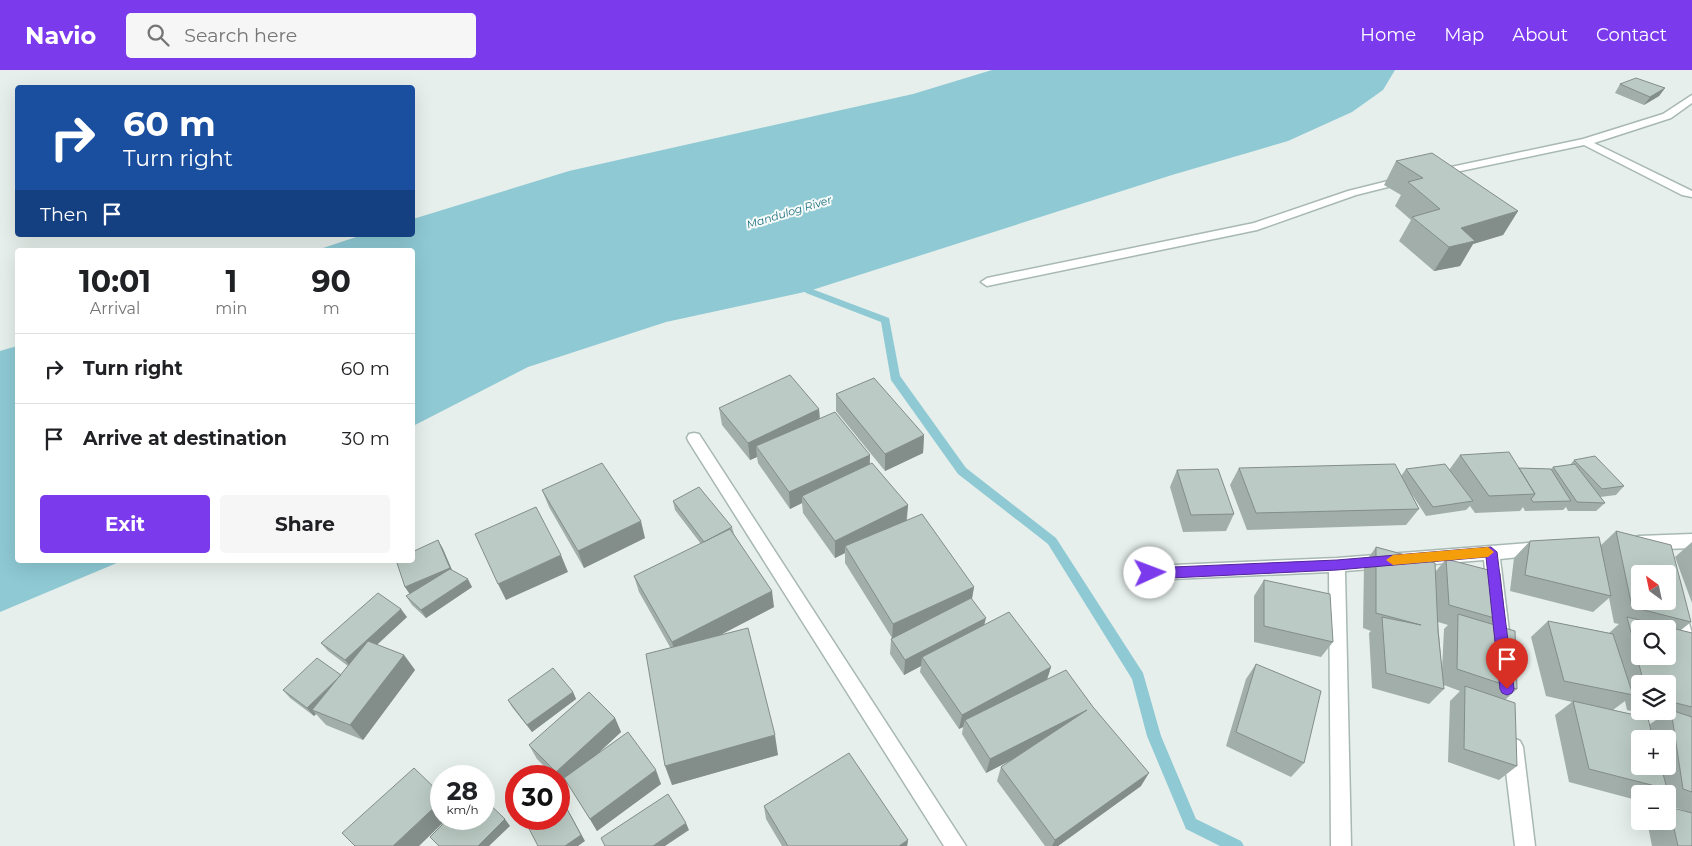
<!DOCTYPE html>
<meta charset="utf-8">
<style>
:root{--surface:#fff;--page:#f6f6f6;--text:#202124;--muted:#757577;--line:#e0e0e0;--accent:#7c3aed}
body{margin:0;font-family:Montserrat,sans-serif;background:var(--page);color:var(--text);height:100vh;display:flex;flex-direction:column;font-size:19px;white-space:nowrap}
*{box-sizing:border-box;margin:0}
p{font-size:16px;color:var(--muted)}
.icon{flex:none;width:28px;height:28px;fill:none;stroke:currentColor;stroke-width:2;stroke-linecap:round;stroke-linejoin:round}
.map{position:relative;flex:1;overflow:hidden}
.panel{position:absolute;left:15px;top:178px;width:400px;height:315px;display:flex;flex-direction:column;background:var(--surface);border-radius:5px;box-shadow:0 5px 20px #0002}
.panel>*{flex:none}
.top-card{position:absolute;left:15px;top:15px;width:400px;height:152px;border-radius:5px;box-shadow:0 5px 20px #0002;background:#1a4fa0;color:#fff;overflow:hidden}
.needle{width:32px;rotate:327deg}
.buttons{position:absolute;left:1631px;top:495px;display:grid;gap:10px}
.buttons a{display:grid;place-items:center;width:45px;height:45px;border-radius:5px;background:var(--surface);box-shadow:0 5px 20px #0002;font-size:25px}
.speed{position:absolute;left:430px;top:695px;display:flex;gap:10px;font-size:25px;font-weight:700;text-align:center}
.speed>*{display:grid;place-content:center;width:65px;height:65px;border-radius:50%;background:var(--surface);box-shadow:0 5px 20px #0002;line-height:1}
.speed small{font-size:12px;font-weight:400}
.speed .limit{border:8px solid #d22;background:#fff;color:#111}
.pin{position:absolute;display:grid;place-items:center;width:42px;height:42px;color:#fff;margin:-51px -21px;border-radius:50% 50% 50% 0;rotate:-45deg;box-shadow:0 0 5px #0007}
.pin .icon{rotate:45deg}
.me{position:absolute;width:55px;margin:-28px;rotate:88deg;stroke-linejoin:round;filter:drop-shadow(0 0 4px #0008)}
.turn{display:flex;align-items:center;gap:18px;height:105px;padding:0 25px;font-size:22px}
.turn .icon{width:65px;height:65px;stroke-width:2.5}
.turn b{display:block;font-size:35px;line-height:42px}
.then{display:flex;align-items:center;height:48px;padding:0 25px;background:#0003;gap:10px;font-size:19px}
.eta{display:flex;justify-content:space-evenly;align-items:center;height:85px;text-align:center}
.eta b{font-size:30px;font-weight:700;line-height:35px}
.primary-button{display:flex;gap:10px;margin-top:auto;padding:10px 25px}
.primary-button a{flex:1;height:58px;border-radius:5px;background:var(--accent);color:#fff;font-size:20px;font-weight:700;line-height:58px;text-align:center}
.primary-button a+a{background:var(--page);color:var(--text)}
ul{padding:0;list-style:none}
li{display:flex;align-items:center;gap:15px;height:70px;padding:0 25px;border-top:1px solid var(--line)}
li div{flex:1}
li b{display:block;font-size:19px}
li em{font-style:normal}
header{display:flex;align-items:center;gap:30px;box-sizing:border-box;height:70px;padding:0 25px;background:var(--accent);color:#fff}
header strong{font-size:24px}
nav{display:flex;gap:28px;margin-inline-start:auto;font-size:18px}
.search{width:350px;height:45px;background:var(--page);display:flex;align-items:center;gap:12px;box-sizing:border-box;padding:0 18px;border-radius:5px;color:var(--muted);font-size:19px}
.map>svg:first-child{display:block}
</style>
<header>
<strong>Navio</strong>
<div class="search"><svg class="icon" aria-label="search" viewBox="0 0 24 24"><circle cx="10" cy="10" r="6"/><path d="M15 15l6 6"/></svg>Search here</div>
<nav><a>Home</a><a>Map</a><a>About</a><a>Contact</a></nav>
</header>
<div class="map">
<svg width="1692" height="776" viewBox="0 0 1692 776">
<rect width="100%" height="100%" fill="#e6efeb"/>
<path fill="#8ec9d4" d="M992 0H1395L1383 20 1352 42 1288 71 1172 105 809 221 666 252 528 297 413 356 412 180H317L362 165H412L413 149 569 101 913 24Z
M17 276 18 490H124L0 542V281Z"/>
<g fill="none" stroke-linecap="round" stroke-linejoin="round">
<path fill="#8ec9d4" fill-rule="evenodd" d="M800 207 803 208 812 219 889 248 900 306 966 398 1056 468 1143 603 1161 666 1196 749 1241 771 1244 776H1220L1186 759 1147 666 1132 609 1048 474 958 404 891 310 881 252 806 223 795 210Z"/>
<g stroke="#a8b8b2" stroke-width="3">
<path id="street" d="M1692 25V33L1671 48 1594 73 1692 121V127L1682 125 1584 75 1437 106 1431 103 1437 100 1583 69 1663 44Z
M1404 107 1410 110 1408 112 1356 125 1257 160 987 216 981 212 987 208 1254 153 1348 121Z
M694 363 699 364 966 776H944L689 372 687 368 689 364Z
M1692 464V478L1639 480 1633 478 1631 473 1633 468 1639 466Z
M1541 472 1547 474 1549 479 1547 484 1500 489 1511 577 1508 583 1502 585 1496 583 1493 577 1484 490 1345 501 1351 776H1331L1329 502 1150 510 1144 508 1142 503 1144 498 1150 496 1337 488Z
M1668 498 1674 500 1676 505 1692 564V606L1686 604 1683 598 1666 531 1668 504H1660L1662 500Z
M1513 668 1520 671 1523 677 1535 776H1515L1503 677 1506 671Z"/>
</g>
<use href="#street" fill="#fff" fill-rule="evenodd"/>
</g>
<path fill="#a1aea9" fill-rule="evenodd" d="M1620 14 1665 18 1659 26 1644 35 1615 23Z
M1396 91 1518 141 1503 165 1473 174 1460 196 1434 201 1399 171 1411 150 1395 136 1401 125 1384 115Z
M836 324 924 365 923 383 885 401 836 341Z
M719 338 819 339 820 349 870 385V394L908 435 907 451 974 517 972 529 984 554 1051 597 1047 610 1141 716 1058 776H1045L997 711 1001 697 1013 689 986 703 962 664 963 657 959 659 920 602 921 596 904 605 890 584 891 569 892 568 845 493V483L835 488 803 443 802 433 790 439 758 393 757 387 750 390 722 355Z
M1460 385 1519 398 1551 399 1553 397 1570 395 1574 390 1624 416 1616 425 1600 427 1605 433 1596 441H1568L1566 437 1563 440 1525 441 1523 437 1520 441 1475 443 1470 436 1466 440 1426 446 1411 423 1419 439 1406 455 1247 460 1230 415 1239 398 1401 406 1406 399 1449 400Z
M1177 400 1234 444 1226 461 1183 462 1170 417Z
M542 420 645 468 584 498 549 437Z
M673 431 732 457 734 464 774 537 720 565 778 685 672 715 670 577 639 522 634 506 701 474 675 440Z
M1616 461 1691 552 1681 560 1692 563V776H1652L1647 751H1668V738L1669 737 1691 743 1668 735V724H1640V731L1569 712 1555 645 1572 632 1546 626 1531 567 1548 551 1609 563 1619 554 1614 553 1609 528 1593 542 1510 521 1514 488 1530 471 1600 476ZM1640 614H1668V641H1640ZM1625 631 1627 640 1659 648 1650 654V657L1613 640ZM1640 669H1668V696H1640Z
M438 470 443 479 452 500 472 517 426 548 412 535 406 526 410 524 405 517Z
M1692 472V533L1675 487Z
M1376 477 1436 501 1446 489 1505 551 1499 556 1517 619 1505 630 1517 696 1499 710 1448 692 1450 631 1460 621 1444 615V619L1429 634 1372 618 1369 563 1371 561 1363 558 1364 494ZM1438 552 1448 555 1444 559 1442 600Z
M1264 510 1333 572 1321 587 1254 572V526Z
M407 547 377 575 404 585 415 600 363 670 326 655 316 644 314 646 290 628 283 620 341 605 348 596 328 581 321 573Z
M1256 594 1304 693 1291 707 1226 676 1246 609Z
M573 622 576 629 532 662 512 637 508 630Z
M615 648 621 662 596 685 661 714 597 761 567 712 563 716 559 711V706H554L537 689 529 675Z
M764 736 908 770 907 776H782L766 749Z"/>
<path fill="#838d89" d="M1665 18 1659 26 1644 35 1650 27Z
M1518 141 1503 165 1473 174 1460 196 1434 201 1449 177 1461 158Z
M819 339 820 356 756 376 757 387 750 390 748 373Z
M924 365 923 383 885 401V384Z
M870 385 869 402 802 426V433L790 439 789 422Z
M908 435 906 452 845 476V483L835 488V471Z
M641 451 645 468 584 498 578 481Z
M438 470 443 479 455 507 411 526 405 517Z
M561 485 568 502 506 530 498 514Z
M468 509 472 517 426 548 421 540Z
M974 517 971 533 892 569 893 554Z
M772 521 774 537 676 588 672 572Z
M401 539 407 547 351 598 345 590Z
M986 548 982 564 922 587 921 596 904 605 905 590Z
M404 585 415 600 363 670 350 655Z
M1051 597 1046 612 965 650 963 657 959 659 962 645Z
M342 605 312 640 316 644 314 646 307 638Z
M573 622 576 629 532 662 527 655Z
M1087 640 1081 654 986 703 990 689Z
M615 648 621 662 563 716 556 702Z
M775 665 778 685 672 715 665 696Z
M656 700 661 714 597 761 590 749Z
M1149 703 1141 716 1058 776H1052L1055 770Z
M559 724 585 771 578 776H565Z
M441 731V749H447L419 776H393Z
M505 749 510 756 489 776H478Z
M686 753 689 760 665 776H653Z
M908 770 907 776H899Z"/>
<path fill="#bbcac4" stroke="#838d89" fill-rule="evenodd" d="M1636 8 1665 18 1650 27 1620 14Z
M1432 83 1518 141 1461 158 1475 171 1449 177 1412 147 1440 139 1408 112 1423 108 1396 91Z
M790 305 819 339 748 373 719 338Z
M874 308 924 365 885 384 836 324Z
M835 342 870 385 789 422 756 376Z
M1509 382 1535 424 1489 426 1460 385Z
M1595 386 1624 416 1602 419 1574 390Z
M602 393 641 451 578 481 542 420Z
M872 393 908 435 835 471 802 426Z
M1395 394 1419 439 1256 443 1239 398Z
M1445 394 1473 431 1433 437 1406 399Z
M1575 394 1605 433 1577 432 1553 397Z
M1519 398 1551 399 1571 431 1533 432 1531 429 1535 424Z
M1218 399 1234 444 1191 445 1177 400Z
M699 417 732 457 704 472 673 431Z
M536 437 561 485 498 514 475 464Z
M922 444 974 517 893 554 845 476Z
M730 459 772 521 672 572 634 506Z
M1616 461 1671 475 1691 552 1632 537ZM1640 504H1668V531H1640Z
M1599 467 1611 526 1525 505 1530 471Z
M438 470 450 498 405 517 396 490H412V482Z
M1376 477 1435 493 1438 561 1444 619 1386 603 1382 547 1421 555 1376 543Z
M1446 489 1500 503 1505 551 1449 535Z
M450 499 468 509 421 540 406 526Z
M1264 510 1330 524 1333 572 1264 556Z
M378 523 401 539 345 590 321 573Z
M971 528 986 548 905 590 891 569Z
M1009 542 1051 597 962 645 922 587Z
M1458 544 1515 561 1517 619 1457 599Z
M1627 547 1692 563V637L1668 631V614H1644ZM1640 559H1668V586H1640Z
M1548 551 1613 564 1633 625 1564 611Z
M748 558 775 665 665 696 646 584Z
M368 571 404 585 350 655 312 640Z
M317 588 341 605 337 609 307 638 283 620Z
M1256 594 1321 621 1304 693 1236 662Z
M553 598 573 622 527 655 508 630Z
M1066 600 1093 637 1149 703 1055 770 1001 697 1087 640 990 689 965 650Z
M1465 616 1515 633 1517 696 1464 679Z
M589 622 615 648 556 702 529 675Z
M1573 631 1648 648 1653 669H1640V696H1661L1667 719 1589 699Z
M1671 640 1692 647V722L1683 719Z
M628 662 656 700 590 749 564 708Z
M849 683 908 770 899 776H788L764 736Z
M414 698 441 724V731L393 776H355L342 763Z
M559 724 581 765 565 776H538L524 749H559Z
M668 724 686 753 653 776H605L601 768Z
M484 729 505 749 478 776H439L430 767 448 749H484Z
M1669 737 1692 743V776H1678Z"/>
<path fill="#7c3aed" stroke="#51269a" d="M1491 477 1497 482 1514 619 1512 623 1507 625 1502 623 1500 619 1486 487 1337 500 1150 509 1144 503 1150 498 1337 490Z"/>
<path fill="#f59e0b" d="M1488 477 1494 482 1488 487 1393 495 1386 490 1393 485Z"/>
<g text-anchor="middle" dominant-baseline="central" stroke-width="4" stroke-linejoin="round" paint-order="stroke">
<g font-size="11" font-style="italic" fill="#1c6f80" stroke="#f7fbf9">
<text transform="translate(789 142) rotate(-17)">Mandulog River</text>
</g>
</g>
</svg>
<div class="buttons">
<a><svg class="needle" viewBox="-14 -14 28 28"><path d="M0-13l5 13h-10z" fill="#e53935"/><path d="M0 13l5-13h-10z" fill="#757577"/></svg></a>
<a><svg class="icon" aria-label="search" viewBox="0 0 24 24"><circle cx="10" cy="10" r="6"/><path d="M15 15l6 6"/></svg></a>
<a><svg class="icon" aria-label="layers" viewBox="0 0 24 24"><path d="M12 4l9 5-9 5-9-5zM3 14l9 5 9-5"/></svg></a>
<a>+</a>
<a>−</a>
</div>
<div class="speed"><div>28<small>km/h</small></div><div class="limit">30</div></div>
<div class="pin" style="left:1507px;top:619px;background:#d93025"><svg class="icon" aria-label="arrive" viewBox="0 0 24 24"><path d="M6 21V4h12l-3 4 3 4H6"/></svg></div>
<svg class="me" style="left:1150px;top:503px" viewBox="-20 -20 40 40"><circle r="19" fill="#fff"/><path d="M0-13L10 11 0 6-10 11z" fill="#7c3aed"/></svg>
<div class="top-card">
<div class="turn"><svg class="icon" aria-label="right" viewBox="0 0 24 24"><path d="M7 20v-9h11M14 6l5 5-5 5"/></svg><div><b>60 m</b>Turn right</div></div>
<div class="then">Then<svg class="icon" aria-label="arrive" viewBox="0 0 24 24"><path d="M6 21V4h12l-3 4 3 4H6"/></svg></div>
</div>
<section class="panel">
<div class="eta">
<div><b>10:01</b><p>Arrival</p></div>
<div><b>1</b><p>min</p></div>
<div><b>90</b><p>m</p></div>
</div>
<ul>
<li><svg class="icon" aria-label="right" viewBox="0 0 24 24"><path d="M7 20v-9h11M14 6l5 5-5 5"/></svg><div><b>Turn right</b></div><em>60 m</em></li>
<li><svg class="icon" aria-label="arrive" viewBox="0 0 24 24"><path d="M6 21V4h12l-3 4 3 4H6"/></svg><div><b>Arrive at destination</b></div><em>30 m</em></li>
</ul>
<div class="primary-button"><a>Exit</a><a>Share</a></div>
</section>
</div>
